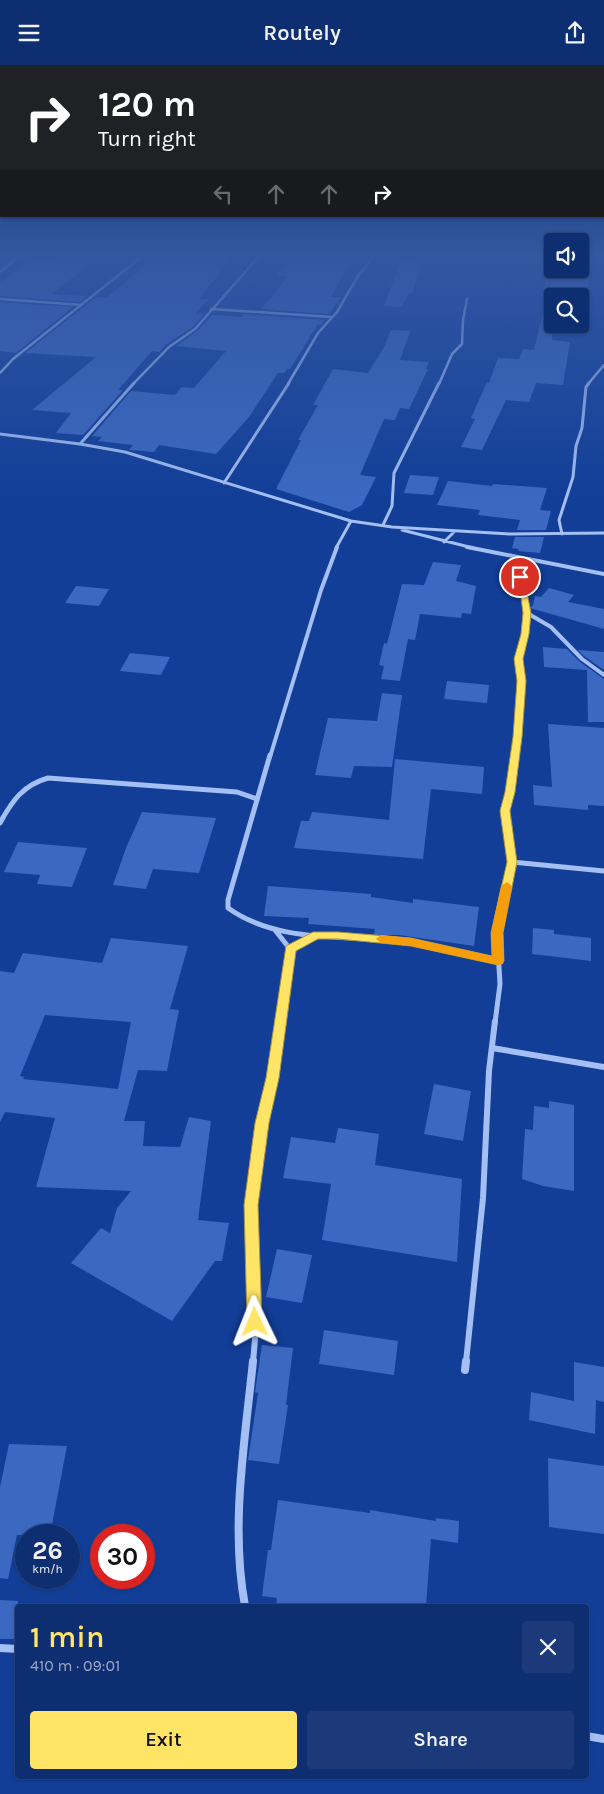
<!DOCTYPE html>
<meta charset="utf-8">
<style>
:root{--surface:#0e2e72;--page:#1c3a7a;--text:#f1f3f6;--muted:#9ba8c4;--line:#2e4a84;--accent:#ffe466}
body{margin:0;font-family:Karla,sans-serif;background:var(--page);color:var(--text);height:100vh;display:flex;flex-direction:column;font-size:19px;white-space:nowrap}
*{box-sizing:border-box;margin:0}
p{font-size:16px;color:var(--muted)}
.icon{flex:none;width:28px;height:28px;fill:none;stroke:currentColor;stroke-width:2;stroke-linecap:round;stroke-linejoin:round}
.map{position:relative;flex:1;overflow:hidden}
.panel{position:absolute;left:15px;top:1539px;width:574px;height:175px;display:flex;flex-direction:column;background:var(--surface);border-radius:5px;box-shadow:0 1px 4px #0004,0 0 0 1px var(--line)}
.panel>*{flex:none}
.guide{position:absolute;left:0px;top:0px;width:605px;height:152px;box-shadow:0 1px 4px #0004,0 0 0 1px var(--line);background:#202124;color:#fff;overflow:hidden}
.buttons{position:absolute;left:544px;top:168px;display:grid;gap:10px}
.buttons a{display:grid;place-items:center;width:45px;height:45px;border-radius:5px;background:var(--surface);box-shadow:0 1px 4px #0004,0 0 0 1px var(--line);font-size:25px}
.speed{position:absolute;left:15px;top:1459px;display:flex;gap:10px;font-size:25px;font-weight:700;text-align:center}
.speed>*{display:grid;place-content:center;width:65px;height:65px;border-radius:50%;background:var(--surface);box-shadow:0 1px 4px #0004,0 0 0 1px var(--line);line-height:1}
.speed small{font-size:12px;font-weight:400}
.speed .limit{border:8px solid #d22;background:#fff;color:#111}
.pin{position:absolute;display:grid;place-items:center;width:42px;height:42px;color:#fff;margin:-21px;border:2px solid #fff;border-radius:50%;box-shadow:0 1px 5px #0007}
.me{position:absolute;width:55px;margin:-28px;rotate:358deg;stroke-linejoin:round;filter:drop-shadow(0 0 4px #0008)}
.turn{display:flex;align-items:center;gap:18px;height:105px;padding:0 15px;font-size:22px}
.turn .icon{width:65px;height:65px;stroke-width:2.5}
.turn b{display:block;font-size:35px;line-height:42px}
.lanes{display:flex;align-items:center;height:48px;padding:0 15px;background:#0003;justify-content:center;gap:25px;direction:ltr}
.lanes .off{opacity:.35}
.round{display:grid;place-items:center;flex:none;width:52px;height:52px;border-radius:5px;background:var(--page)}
.head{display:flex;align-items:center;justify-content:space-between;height:85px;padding:0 15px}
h1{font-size:30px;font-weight:600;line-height:38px;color:var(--accent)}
.primary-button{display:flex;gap:10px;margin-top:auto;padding:10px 15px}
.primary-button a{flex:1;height:58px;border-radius:5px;background:var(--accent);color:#111;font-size:20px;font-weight:600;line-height:58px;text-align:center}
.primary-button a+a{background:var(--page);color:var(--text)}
header{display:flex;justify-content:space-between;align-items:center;height:65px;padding:0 15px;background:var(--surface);font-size:22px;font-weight:600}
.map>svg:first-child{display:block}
</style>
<header><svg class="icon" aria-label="menu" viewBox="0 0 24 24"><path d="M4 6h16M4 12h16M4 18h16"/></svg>Routely<svg class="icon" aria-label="share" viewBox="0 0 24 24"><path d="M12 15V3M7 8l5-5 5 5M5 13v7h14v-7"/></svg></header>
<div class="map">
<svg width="604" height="1729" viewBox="0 0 604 1729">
<rect width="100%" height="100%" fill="#123e98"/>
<path fill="#3b68c0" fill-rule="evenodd" d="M158 190H234L199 234H209L195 249H204L193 262 165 280 160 287 152 286 118 325H123L83 370 56 368 71 348 32 345 96 292 25 288 96 232 106 233Z
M296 190H335L333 192 353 193 331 232H341L329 249 261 244 288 212 276 211Z
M548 190H552V204H580V191L592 192 587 231H541L547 212H542Z
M34 195 90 199 51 229 87 231 80 237 0 231V217Z
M401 195 422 197 412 228H409L402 242 384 241Z
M546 235H552V275L570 277 563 320 536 318 529 337 506 335 482 385 461 382 475 354 471 353 487 317 489 318 498 293 519 294 523 284 534 285Z
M0 237 73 242 16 288 0 286Z
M244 249 324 255 321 260 318 259 290 304H287L284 308H278L249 352 216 389 159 380 154 387 131 385H129L133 380 98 376 102 372 92 371 131 326 175 330 182 322 194 323 226 286 176 281 197 266 212 250 242 252Z
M391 265 410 266 400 295 429 297 426 304H428L409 344 400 343 395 355 384 354 360 410 376 412 362 440 349 447 276 424 301 375H298L318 340H313L333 304 368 308 383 284Z
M410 410 439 412 433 430 404 428Z
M448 416 492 421 493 419 547 423 540 445 551 446 546 465H517L520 455 478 450 480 445 437 440Z
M515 472H544L540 488 518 486 519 484 512 483Z
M433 497 461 500 456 516 476 521 471 549 462 548 461 553 420 549 415 575 408 574 400 616 381 614 384 601 379 600 384 578 387 579 402 519 424 520Z
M76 521 109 524 99 541 65 538Z
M549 523 574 530 568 537 604 544V564L530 543 533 540 535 531 541 532Z
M543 582 567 584 580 597 604 614V657H588L587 605 544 602Z
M578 585 604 587V605L584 591Z
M130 588 170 592 161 610 120 606Z
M447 616 489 620 487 638 444 634Z
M382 628 402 630 392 702 354 701 351 713 315 710 328 653 377 656Z
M548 659 604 663V741L588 740V745L534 740 533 720 552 722Z
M395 694 484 702 482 729 431 724 423 794 294 783 301 756H309L312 747 389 755Z
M142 747 216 753 199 808 153 804 146 824 113 820 126 783Z
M18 777 87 783 72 822 37 819 40 810 4 807Z
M268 821 371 829V832L413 838V834L479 842 474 881 399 870H374L375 864 308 859 309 853 264 851Z
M533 863 554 865V869L591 873V896L532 889Z
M111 873 188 881 170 944 179 945 167 1006 138 1005 124 1056H145L143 1081 180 1082 189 1052 211 1056 198 1155 229 1158 222 1196H215L172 1256 71 1198 101 1163 110 1168 117 1143 131 1126 36 1122 55 1053 5 1047 0 1057V906L14 908 23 888 102 898ZM45 950 131 957 118 1024 23 1014 24 1012 20 1011Z
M434 1019 471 1026 463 1076 424 1069Z
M549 1036 574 1040V1126L543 1121 522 1114 525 1064 533 1065 534 1041 549 1043Z
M338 1063 379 1069 375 1100 462 1114 457 1197 322 1175 331 1119 283 1113 291 1072 335 1078Z
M277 1184 312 1190 302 1238 266 1232Z
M324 1265 398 1276 394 1310 319 1299Z
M262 1280 293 1283 286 1340H288L279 1399 248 1395 258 1328 255 1327Z
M574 1297 604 1302V1337L596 1335 595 1369 529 1355 531 1327 574 1336Z
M9 1379 67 1381 50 1470H17L8 1514 0 1513V1422Z
M548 1393 604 1401V1469L549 1462Z
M278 1435 370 1448V1445L436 1456V1453L459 1456 458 1478 431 1474 426 1541H276L277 1533 262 1531 268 1485H271Z
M0 1535 18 1536V1574H0Z"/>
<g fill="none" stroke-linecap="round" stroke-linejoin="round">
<path stroke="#a4bff3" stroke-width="2.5" d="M0 207 20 190
M0 234 82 240
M211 244 332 252
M0 308 13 294 144 190
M133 319 169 282 195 264 260 190
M288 319 318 268 337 247 358 211 375 190
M439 319 452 289 462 279 463 255 467 234
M588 319 604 300"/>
<path stroke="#a4bff3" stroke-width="3" d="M0 369 80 379 125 387 351 456 392 462 510 469 604 468
M80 379 134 318
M224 418 289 318
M383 460 392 441 394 408 439 318
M402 465 473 483
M562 469 559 455 573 412 576 381 582 363 586 322 589 318
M444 477 455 466
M336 483 351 456"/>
<path stroke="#a4bff3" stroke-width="4" d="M467 482 604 509
M527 548 551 562 582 594 604 610
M270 692 321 525 337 482
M514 692 521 616 518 594 525 569 527 548 521 512 530 494"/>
<path stroke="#a4bff3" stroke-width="5" d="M270 690 228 835V843C280 880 349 869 409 877 440 881 469 890 499 896
M0 758C12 736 23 720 48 713L237 727 257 734
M512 797 604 806
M275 865 290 884 280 958
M290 884 316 870
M495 958 500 919 497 868 512 797 505 746 510 727 514 690"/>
<path stroke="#a4bff3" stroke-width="6" d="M492 983 604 1002
M253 1297 255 1274 251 1140 262 1058 273 1013 280 956
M466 1297 483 1133 489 1006 495 956"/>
<path stroke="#a4bff3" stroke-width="8" d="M465 1305 466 1296
M245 1541C230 1461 245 1376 253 1296
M0 1583 18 1584
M586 1671 604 1674"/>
</g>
<linearGradient id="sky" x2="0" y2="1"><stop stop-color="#0a2254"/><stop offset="0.44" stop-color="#3358a2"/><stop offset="1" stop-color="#3358a2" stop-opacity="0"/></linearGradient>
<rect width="604" height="432" fill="url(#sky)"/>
<path fill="#ffe466" stroke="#a69442" d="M518 510 524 512 531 548 529 569 523 594 526 616 522 672 515 727 510 746 517 797 503 868 504 896 498 900 411 881 338 874H318L296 886 279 1013 269 1058 258 1140 262 1257 260 1262 255 1264 249 1262 247 1257 244 1140 255 1058 266 1013 286 881 313 867H338L411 873 492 891 491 868 507 797 500 746 505 727 513 672 517 616 514 594 521 569 523 548Z"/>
<path fill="#f59e0b" d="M507 817 512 821 503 868 504 896 503 899 498 900 411 881 381 878 376 874 381 870 411 873 492 891 491 868 501 821Z"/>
</svg>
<div class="buttons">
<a><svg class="icon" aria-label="sound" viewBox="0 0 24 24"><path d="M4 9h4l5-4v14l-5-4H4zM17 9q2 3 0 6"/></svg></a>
<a><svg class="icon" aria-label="search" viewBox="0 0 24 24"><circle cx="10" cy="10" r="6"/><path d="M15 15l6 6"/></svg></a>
</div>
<div class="speed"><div>26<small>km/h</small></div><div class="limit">30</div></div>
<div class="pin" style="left:520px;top:512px;background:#d93025"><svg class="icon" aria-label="arrive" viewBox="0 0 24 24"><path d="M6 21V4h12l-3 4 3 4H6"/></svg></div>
<svg class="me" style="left:255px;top:1257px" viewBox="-20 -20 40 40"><path d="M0-17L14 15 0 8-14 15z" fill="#ffe466" stroke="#fff" stroke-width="4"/></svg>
<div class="guide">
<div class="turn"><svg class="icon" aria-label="right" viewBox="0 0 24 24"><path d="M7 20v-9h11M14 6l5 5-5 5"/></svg><div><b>120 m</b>Turn right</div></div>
<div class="lanes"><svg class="icon off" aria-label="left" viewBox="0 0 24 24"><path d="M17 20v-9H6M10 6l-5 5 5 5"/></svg><svg class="icon off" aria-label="ahead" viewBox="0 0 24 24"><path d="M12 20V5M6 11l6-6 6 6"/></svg><svg class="icon off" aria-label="ahead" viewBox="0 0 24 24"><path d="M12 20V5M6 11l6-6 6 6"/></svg><svg class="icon" aria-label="right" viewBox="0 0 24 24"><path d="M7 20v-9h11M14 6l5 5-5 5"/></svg></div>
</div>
<section class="panel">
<div class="head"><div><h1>1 min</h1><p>410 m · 09:01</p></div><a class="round"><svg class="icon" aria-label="close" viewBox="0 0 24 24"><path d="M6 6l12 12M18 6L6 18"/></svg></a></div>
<div class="primary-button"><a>Exit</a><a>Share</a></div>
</section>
</div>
